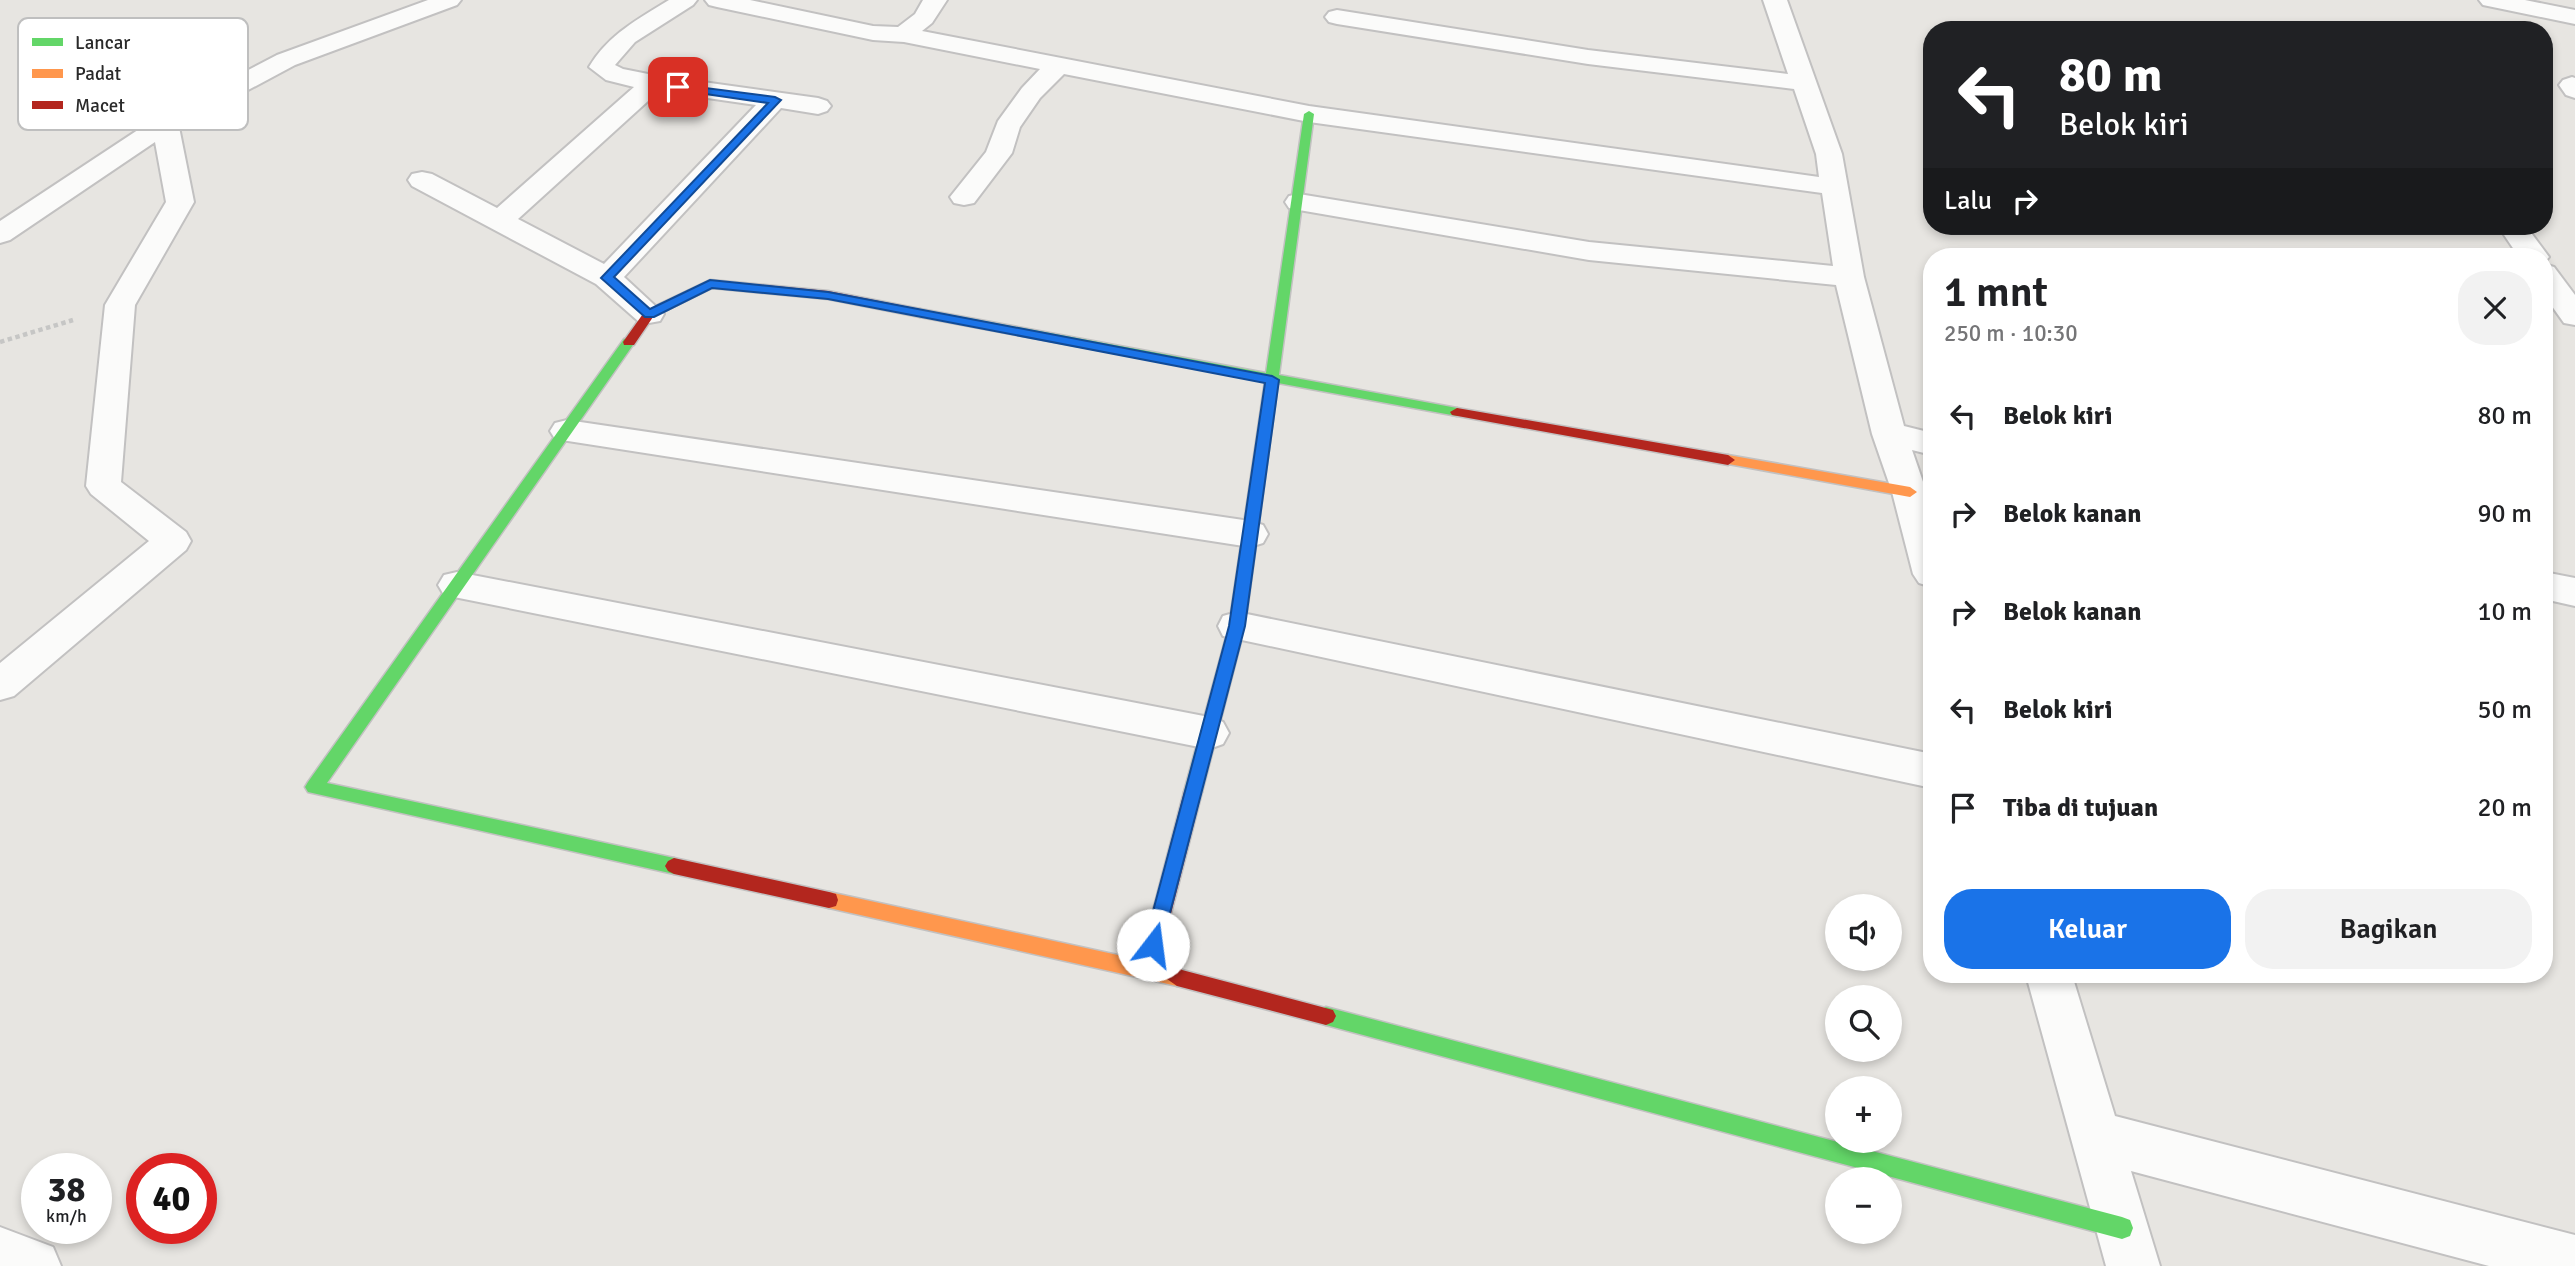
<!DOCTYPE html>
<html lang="id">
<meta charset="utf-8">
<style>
:root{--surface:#fff;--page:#f2f2f2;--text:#202124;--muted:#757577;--accent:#1a73e8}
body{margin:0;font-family:Signika,sans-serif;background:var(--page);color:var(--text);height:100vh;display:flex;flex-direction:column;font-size:26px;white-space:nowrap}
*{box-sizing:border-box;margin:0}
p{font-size:23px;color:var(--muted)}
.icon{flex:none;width:38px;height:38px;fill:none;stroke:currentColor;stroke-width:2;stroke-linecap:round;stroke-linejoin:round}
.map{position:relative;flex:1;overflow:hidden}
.drawer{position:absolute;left:1923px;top:248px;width:630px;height:735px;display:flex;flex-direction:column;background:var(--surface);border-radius:28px;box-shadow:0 4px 10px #0003}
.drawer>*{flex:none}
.guide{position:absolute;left:1923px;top:21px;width:630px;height:214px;border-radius:28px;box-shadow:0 4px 10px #0003;background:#202124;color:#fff;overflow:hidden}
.tools{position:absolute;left:1825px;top:894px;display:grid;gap:14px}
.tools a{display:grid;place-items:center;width:77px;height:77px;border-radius:50%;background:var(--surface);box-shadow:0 4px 10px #0003;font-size:35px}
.speed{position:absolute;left:21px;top:1153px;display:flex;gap:14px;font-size:35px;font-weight:700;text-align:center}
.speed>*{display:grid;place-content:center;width:91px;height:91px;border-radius:50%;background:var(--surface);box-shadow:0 4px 10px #0003;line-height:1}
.speed small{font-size:18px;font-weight:400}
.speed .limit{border:10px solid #d22;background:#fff;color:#111}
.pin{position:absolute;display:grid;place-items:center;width:60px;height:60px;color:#fff;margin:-30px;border-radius:14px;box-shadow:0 4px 10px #0006}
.me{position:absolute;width:77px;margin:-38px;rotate:15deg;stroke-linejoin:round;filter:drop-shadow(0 0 5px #0008)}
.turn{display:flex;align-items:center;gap:24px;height:147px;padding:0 21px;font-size:32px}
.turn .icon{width:91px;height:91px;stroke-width:2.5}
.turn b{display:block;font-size:49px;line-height:60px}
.then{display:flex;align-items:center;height:66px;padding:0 21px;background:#0003;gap:14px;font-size:26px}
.round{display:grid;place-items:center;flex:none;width:74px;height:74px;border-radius:28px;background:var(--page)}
.summary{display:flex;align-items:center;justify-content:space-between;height:119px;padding:0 21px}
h1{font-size:42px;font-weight:600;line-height:52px}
.cta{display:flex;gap:14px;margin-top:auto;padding:14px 21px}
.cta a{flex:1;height:80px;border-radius:28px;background:var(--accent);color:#fff;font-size:28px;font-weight:600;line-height:80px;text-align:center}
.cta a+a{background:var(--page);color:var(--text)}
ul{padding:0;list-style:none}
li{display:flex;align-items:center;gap:21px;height:98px;padding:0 21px}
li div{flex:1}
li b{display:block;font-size:26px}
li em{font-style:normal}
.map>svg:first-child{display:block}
</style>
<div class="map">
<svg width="2575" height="1266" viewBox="0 0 2575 1266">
<rect width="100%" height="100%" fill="#e7e5e1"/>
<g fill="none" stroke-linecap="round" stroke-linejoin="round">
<g stroke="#c2c1c1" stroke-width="4">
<path id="street" d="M428 0H461L457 5 295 65 179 127 194 202 135 305 121 482 186 532 191 541 186 550 14 696 0 700V663L149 541 91 494 86 486 105 305 166 202 155 142 10 240 0 243V221L156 118 277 55Z
M669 0H697L693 5 635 42 615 65 623 69 653 75 818 98 827 101 831 106 827 111 818 114 781 108 624 277 664 314 660 321 649 323 638 321 596 284 412 186 408 180 412 174 422 172 432 174 497 208 634 87 606 80 589 67C608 35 638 19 669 0ZM659 91 756 105 604 264 518 219Z
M705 0H750L873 26 898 27 915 14 923 0H947L932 23 922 31 1309 106 1819 177 1816 154 1794 89 1588 64 1337 24 1329 22 1325 17 1329 12 1337 10 1588 50 1788 74 1763 0H1787L1842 154 1864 277 1904 426 1932 433V455L1912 450 1932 508V587L1919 583 1913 574 1892 492 1872 434 1836 285 1589 260 1299 210 1289 208 1285 202 1289 196 1299 194 1589 242 1833 266 1822 193 1309 122 1064 74 1040 98 1020 127 1012 153 974 203 964 205 954 203 950 197 986 152 998 121 1022 88 1040 69 904 42 873 40 717 7 709 5Z
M2479 0H2525L2575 10V24L2483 5Z
M2572 77 2575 78V98L2566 95 2559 85 2563 80Z
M2498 226H2526L2549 257 2544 263V257H2519Z
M2544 264 2554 267 2575 295V325L2564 323 2544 295Z
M567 420 1250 521 1263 525 1268 534 1263 543 1250 547 555 439 550 431 555 423Z
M457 572 1209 717 1223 722 1229 733 1223 744 1209 749 444 595 438 585 444 575Z
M2544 572 2575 578V606L2544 599Z
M1237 612 1932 754V788L1223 636 1218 626 1223 616Z
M2026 975H2072L2115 1116 2575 1235V1266H2489L2131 1171 2160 1266H2106Z
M0 1227 53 1247 61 1266H0Z"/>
</g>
<g stroke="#c2c1c1" stroke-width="3">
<path id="fast" d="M1309 111 1314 114 1279 375 1457 408 1464 412 1457 416 1278 383 1245 626 1202 792 1199 797 1193 799 1187 797 1184 792 1229 626 1265 381 920 317 914 313 920 309 1266 373 1304 114Z
M629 338 635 342 327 783 674 858 680 861 683 866 680 871 674 874 308 792 305 787 308 782 624 339Z
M1326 1007 2122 1217 2130 1220 2133 1228 2130 1236 2122 1239 1326 1025 1319 1022 1316 1016 1319 1010Z"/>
</g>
<g stroke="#c2c1c1" stroke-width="3">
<path id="slow" d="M1728 455 1910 487 1917 492 1910 497 1723 463 1721 460Z
M829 892 1177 968 1184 971 1187 977 1184 983 1177 986 829 908 822 906 820 900 822 894Z"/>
</g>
<g stroke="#c2c1c1" stroke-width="3">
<path id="jam" d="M710 280 828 291 920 309 926 313 920 317 828 299 712 288 653 317 634 345H624L623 342 645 311Z
M1457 408 1728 455 1735 460 1728 465 1452 415 1450 412Z
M1193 785 1199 787 1202 792 1163 945 1171 960 1182 970 1333 1010 1336 1016 1333 1022 1326 1025 1177 986 1157 972 1144 945 1184 792 1187 787Z
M674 858 829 892 836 894 838 900 836 906 829 908 674 874 668 871 665 866 668 861Z"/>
</g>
<path stroke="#c6c6c5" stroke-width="4.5" stroke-dasharray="4.5 3.5" stroke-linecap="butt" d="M0 342 73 320"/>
<use href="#street" fill="#fbfbfa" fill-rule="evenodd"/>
<use href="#fast" fill="#63d668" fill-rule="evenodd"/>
<use href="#slow" fill="#ff974d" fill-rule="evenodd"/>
<use href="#jam" fill="#b3261e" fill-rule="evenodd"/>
</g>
<path fill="#1a73e8" stroke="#114b97" stroke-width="2" d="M674 84 775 97 781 100 614 277 650 309 710 280 828 292 1272 376 1279 380 1245 626 1160 951 1153 954 1146 951 1144 945 1229 626 1265 383 828 299 712 288 654 317H645L601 278 768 103 678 90 672 87Z"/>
<rect x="18" y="18" width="230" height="112" rx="10" fill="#fff" stroke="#bfbfbf" stroke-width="2"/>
<rect x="32" y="38" width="31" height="8" fill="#63d668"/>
<rect x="32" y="69" width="31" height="9" fill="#ff974d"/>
<rect x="32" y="101" width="31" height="8" fill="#b3261e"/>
<g font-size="19" fill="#2a2a2a">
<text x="75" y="49">Lancar</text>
<text x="75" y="80">Padat</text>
<text x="75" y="112">Macet</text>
</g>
</svg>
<div class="tools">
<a><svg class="icon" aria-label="sound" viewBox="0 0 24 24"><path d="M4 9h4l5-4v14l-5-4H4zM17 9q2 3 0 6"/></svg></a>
<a><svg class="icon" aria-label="search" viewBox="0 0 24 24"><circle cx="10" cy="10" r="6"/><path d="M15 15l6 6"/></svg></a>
<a>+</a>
<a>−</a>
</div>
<div class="speed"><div>38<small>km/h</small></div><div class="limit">40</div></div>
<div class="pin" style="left:678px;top:87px;background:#d93025"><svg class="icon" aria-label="arrive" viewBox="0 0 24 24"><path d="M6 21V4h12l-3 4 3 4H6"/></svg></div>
<svg class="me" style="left:1153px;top:945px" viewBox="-20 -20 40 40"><circle r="19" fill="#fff"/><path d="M0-13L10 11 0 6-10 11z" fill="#1a73e8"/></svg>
<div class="guide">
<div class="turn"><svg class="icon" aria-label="left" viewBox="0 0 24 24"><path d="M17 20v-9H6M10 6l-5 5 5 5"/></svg><div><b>80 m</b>Belok kiri</div></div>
<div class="then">Lalu<svg class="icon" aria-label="right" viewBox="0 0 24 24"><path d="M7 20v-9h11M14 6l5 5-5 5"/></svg></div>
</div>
<section class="drawer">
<div class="summary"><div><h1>1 mnt</h1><p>250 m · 10:30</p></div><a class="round"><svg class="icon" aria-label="close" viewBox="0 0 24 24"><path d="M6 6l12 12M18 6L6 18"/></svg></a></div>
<ul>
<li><svg class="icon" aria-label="left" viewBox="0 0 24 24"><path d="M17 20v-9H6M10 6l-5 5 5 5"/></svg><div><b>Belok kiri</b></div><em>80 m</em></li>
<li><svg class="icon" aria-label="right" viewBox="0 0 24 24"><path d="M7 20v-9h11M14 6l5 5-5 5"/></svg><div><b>Belok kanan</b></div><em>90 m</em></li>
<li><svg class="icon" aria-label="right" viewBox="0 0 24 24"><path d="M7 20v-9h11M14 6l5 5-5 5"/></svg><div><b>Belok kanan</b></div><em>10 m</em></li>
<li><svg class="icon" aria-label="left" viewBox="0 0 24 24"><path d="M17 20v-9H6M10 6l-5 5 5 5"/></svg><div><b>Belok kiri</b></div><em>50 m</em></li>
<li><svg class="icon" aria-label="arrive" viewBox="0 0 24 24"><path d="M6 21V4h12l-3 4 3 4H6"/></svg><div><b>Tiba di tujuan</b></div><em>20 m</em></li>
</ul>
<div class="cta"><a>Keluar</a><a>Bagikan</a></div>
</section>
</div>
